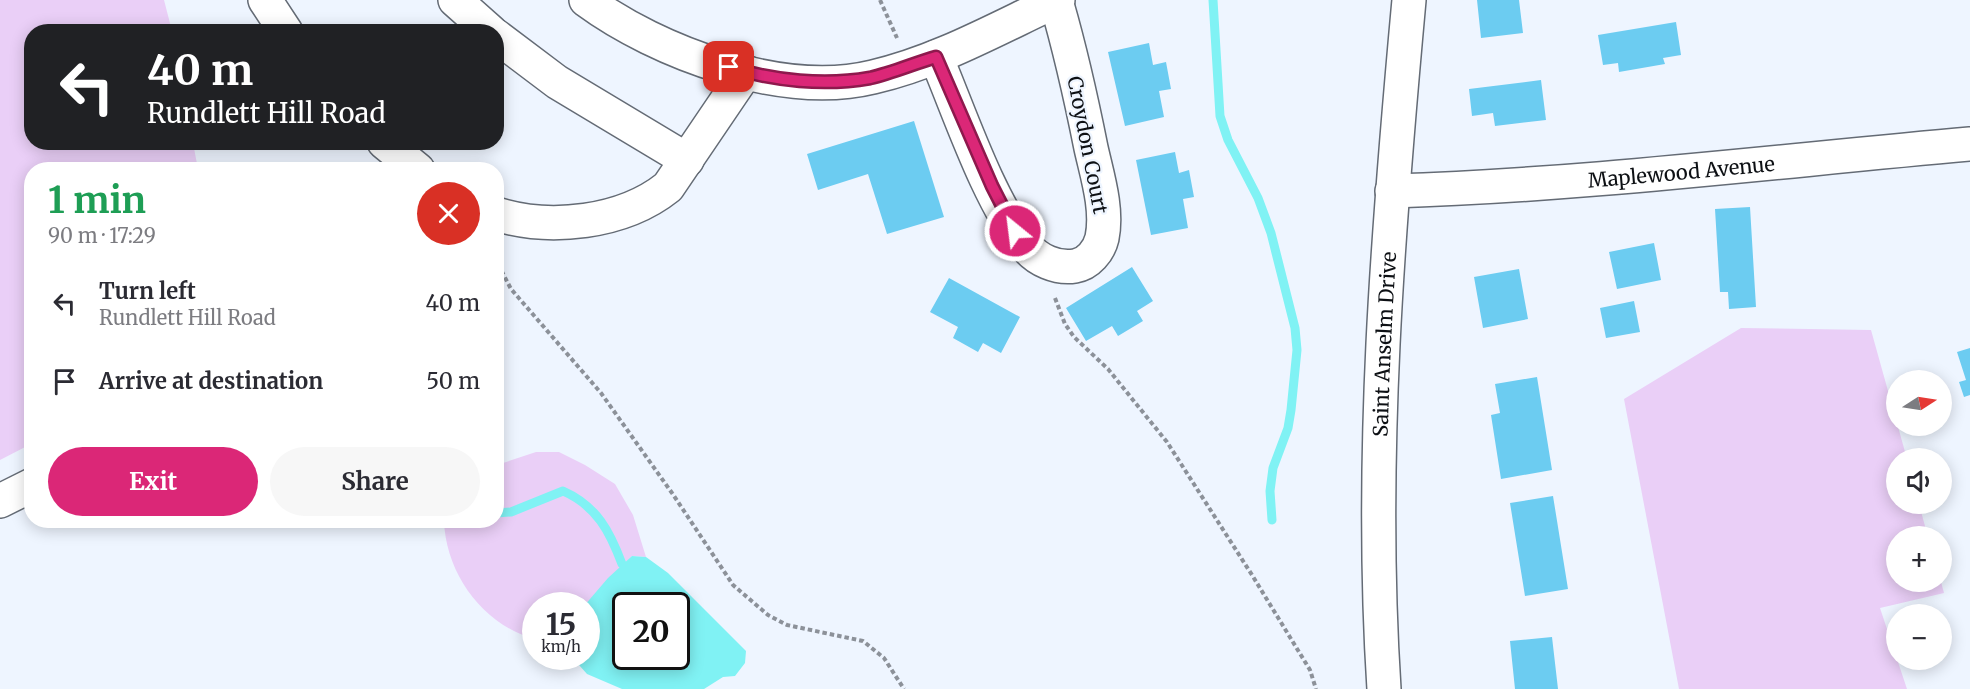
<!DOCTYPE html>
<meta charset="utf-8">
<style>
:root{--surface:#fff;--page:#f7f7f7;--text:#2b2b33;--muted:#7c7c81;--accent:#db2777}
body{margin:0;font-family:Merriweather,serif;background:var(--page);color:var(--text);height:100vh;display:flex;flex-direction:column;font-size:22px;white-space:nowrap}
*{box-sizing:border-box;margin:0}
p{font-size:20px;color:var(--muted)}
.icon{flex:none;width:33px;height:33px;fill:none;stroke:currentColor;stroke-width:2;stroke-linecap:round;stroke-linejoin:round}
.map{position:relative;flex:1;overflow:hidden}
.details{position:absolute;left:24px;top:162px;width:480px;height:366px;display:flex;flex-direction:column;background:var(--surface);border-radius:24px;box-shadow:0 3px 15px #0003}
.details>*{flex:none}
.banner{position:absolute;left:24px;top:24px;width:480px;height:126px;border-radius:24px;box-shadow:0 3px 15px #0003;background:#202124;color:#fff;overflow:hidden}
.needle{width:39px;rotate:78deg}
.tools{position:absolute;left:1886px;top:370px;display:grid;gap:12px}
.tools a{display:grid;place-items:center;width:66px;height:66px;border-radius:50%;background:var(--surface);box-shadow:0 3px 15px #0003;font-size:30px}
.speed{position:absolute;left:522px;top:592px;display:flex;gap:12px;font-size:30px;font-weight:700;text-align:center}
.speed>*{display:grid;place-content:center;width:78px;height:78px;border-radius:50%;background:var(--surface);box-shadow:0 3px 15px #0003;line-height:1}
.speed small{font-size:15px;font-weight:400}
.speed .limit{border:3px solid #111;border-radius:9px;background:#fff;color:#111}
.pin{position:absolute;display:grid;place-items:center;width:51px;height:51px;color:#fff;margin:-26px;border-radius:12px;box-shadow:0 3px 9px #0006}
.me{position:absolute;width:66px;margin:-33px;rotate:331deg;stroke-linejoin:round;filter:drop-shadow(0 0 4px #0008)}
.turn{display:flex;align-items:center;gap:21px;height:126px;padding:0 24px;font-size:27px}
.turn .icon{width:78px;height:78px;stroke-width:2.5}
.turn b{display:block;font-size:42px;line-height:51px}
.round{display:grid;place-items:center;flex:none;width:63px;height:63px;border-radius:32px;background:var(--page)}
.headline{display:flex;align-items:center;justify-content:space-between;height:102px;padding:0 24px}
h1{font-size:36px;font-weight:700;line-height:45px;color:#1e9e55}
.primary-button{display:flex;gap:12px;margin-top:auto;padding:12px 24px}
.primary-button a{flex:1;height:69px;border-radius:36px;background:var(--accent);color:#fff;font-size:24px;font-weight:700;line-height:69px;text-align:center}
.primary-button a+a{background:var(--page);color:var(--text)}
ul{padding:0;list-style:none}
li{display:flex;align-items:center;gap:18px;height:78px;padding:0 24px}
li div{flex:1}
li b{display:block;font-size:22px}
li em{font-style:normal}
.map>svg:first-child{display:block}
</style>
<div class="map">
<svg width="1970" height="689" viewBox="0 0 1970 689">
<rect width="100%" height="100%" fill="#eef5ff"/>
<path fill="#eacff7" d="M0 0H164L172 31 32 32V142L193 143 198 169 32 170 31 444 0 460Z
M1741 328 1871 330 1907 459H1896V504H1919L1928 537H1896V582H1941L1944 593 1880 608 1907 689H1679L1624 399Z
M536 452H559L585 465 615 484 633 515 646 557 632 556 584 606H536L535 639C483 625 446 574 444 521L496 520 497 465Z"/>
<path fill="#80f2f4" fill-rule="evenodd" d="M632 556 646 557 668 573 746 651 745 663 735 676 723 677 704 689H622L587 674 572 657H586V606H584L608 578ZM626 606H676V657H626Z"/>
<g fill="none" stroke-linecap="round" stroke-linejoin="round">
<path stroke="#80f2f4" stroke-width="9" d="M1213 0 1220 116 1228 140 1258 198 1271 233 1295 328 1297 350 1291 410 1288 428 1273 468 1270 491 1272 520
M496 513 511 512 563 491C597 506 610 532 622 564"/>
</g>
<path fill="#6cccf1" d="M1477 0H1519L1523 33 1481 38Z
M1676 22 1681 55 1663 58 1665 64 1619 72 1618 63 1603 65 1598 35Z
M1149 43 1153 65 1166 62 1171 89 1159 91 1164 117 1125 126 1108 52Z
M1541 80 1546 120 1495 126 1493 113 1472 116 1469 89Z
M914 121 944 217 887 234 868 174 818 190 807 154Z
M1175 152 1179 173 1189 170 1194 197 1183 199 1188 228 1151 235 1136 160Z
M1750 207 1756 307 1729 309 1728 292H1720L1715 209Z
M1654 243 1661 280 1617 289 1609 252Z
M1132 267 1153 301 1137 311 1143 321 1118 336 1112 326 1086 341 1066 308Z
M1519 269 1528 319 1483 328 1474 277Z
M949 278 1020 317 1001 353 983 343 978 352 953 338 958 327 930 312Z
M1634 301 1640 332 1606 338 1600 308Z
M1970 348V395L1964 397 1959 382 1966 380 1957 352Z
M1537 377 1552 470 1501 479 1491 415 1500 413 1495 384Z
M1553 496 1568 589 1525 596 1510 503Z
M1552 637 1558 689H1515L1510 641Z"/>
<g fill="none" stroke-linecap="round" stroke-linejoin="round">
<g stroke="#646b75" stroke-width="36">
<g id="minor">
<path d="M265 0 286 32"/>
<path d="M455 0 491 32"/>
<path d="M586 0C658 53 783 99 873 77 938 62 998 28 1058 0"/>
<path d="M496 36 557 82 687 160"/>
<path d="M936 57C959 111 989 202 1026 246 1037 260 1057 269 1075 266 1088 264 1099 251 1102 238 1108 209 1097 175 1091 148 1081 98 1070 49 1056 1"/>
<path d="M384 142 418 170"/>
<path id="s1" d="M1392 191C1585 185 1778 161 1970 144"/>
<path d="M496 214C550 231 623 223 668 187L746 72"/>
<path d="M0 501 32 485"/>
<path id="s2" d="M1384 689C1369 459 1388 229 1409 0"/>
</g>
</g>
<path stroke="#8c9199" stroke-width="4" stroke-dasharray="4.5 3" stroke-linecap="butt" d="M880 0 897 38
M498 264 511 289 601 393 672 493 733 585 768 615 787 625 863 641 884 658 904 689
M1055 298 1065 324 1074 337 1108 369 1167 442 1252 575 1310 670 1316 689"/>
<use href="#minor" stroke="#fff" stroke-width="33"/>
</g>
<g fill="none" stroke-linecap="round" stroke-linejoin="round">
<g stroke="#8e194d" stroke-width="15">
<path id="route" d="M729 67C774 81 825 86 870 78 892 73 915 63 936 57L992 186 1015 231"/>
</g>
<use href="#route" stroke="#db2777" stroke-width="10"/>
</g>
<g text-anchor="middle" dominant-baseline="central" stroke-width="4.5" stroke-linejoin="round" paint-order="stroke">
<g font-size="20" fill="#0d1014" stroke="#eef5ff">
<text transform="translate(1088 145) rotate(79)">Croydon Court</text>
<text stroke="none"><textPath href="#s1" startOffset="290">Maplewood Avenue</textPath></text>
<text stroke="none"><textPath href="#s2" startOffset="345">Saint Anselm Drive</textPath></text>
</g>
</g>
</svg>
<div class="tools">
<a><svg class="needle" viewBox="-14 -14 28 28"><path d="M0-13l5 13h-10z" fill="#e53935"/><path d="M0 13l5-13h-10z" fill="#7c7c81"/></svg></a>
<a><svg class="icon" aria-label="sound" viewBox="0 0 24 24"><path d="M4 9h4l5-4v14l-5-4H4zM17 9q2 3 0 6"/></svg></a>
<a>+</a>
<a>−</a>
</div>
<div class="speed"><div>15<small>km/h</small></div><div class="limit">20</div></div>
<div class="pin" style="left:729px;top:67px;background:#d93025"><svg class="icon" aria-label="arrive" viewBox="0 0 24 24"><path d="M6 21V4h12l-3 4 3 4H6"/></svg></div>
<svg class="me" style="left:1015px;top:231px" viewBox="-20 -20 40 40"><circle r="17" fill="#db2777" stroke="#fff" stroke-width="3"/><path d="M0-11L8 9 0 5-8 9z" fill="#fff"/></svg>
<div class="banner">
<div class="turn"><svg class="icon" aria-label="left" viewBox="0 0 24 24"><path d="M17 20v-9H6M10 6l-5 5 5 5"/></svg><div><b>40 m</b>Rundlett Hill Road</div></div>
</div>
<section class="details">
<div class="headline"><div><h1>1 min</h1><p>90 m · 17:29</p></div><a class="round" style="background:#d93025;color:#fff"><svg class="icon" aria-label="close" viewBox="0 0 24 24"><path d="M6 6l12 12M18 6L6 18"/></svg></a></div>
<ul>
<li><svg class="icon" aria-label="left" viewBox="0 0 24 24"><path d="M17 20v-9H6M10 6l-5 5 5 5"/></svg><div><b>Turn left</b><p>Rundlett Hill Road</p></div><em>40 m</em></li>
<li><svg class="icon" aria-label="arrive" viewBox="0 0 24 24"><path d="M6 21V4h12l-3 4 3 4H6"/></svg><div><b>Arrive at destination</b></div><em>50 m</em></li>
</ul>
<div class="primary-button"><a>Exit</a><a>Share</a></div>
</section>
</div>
